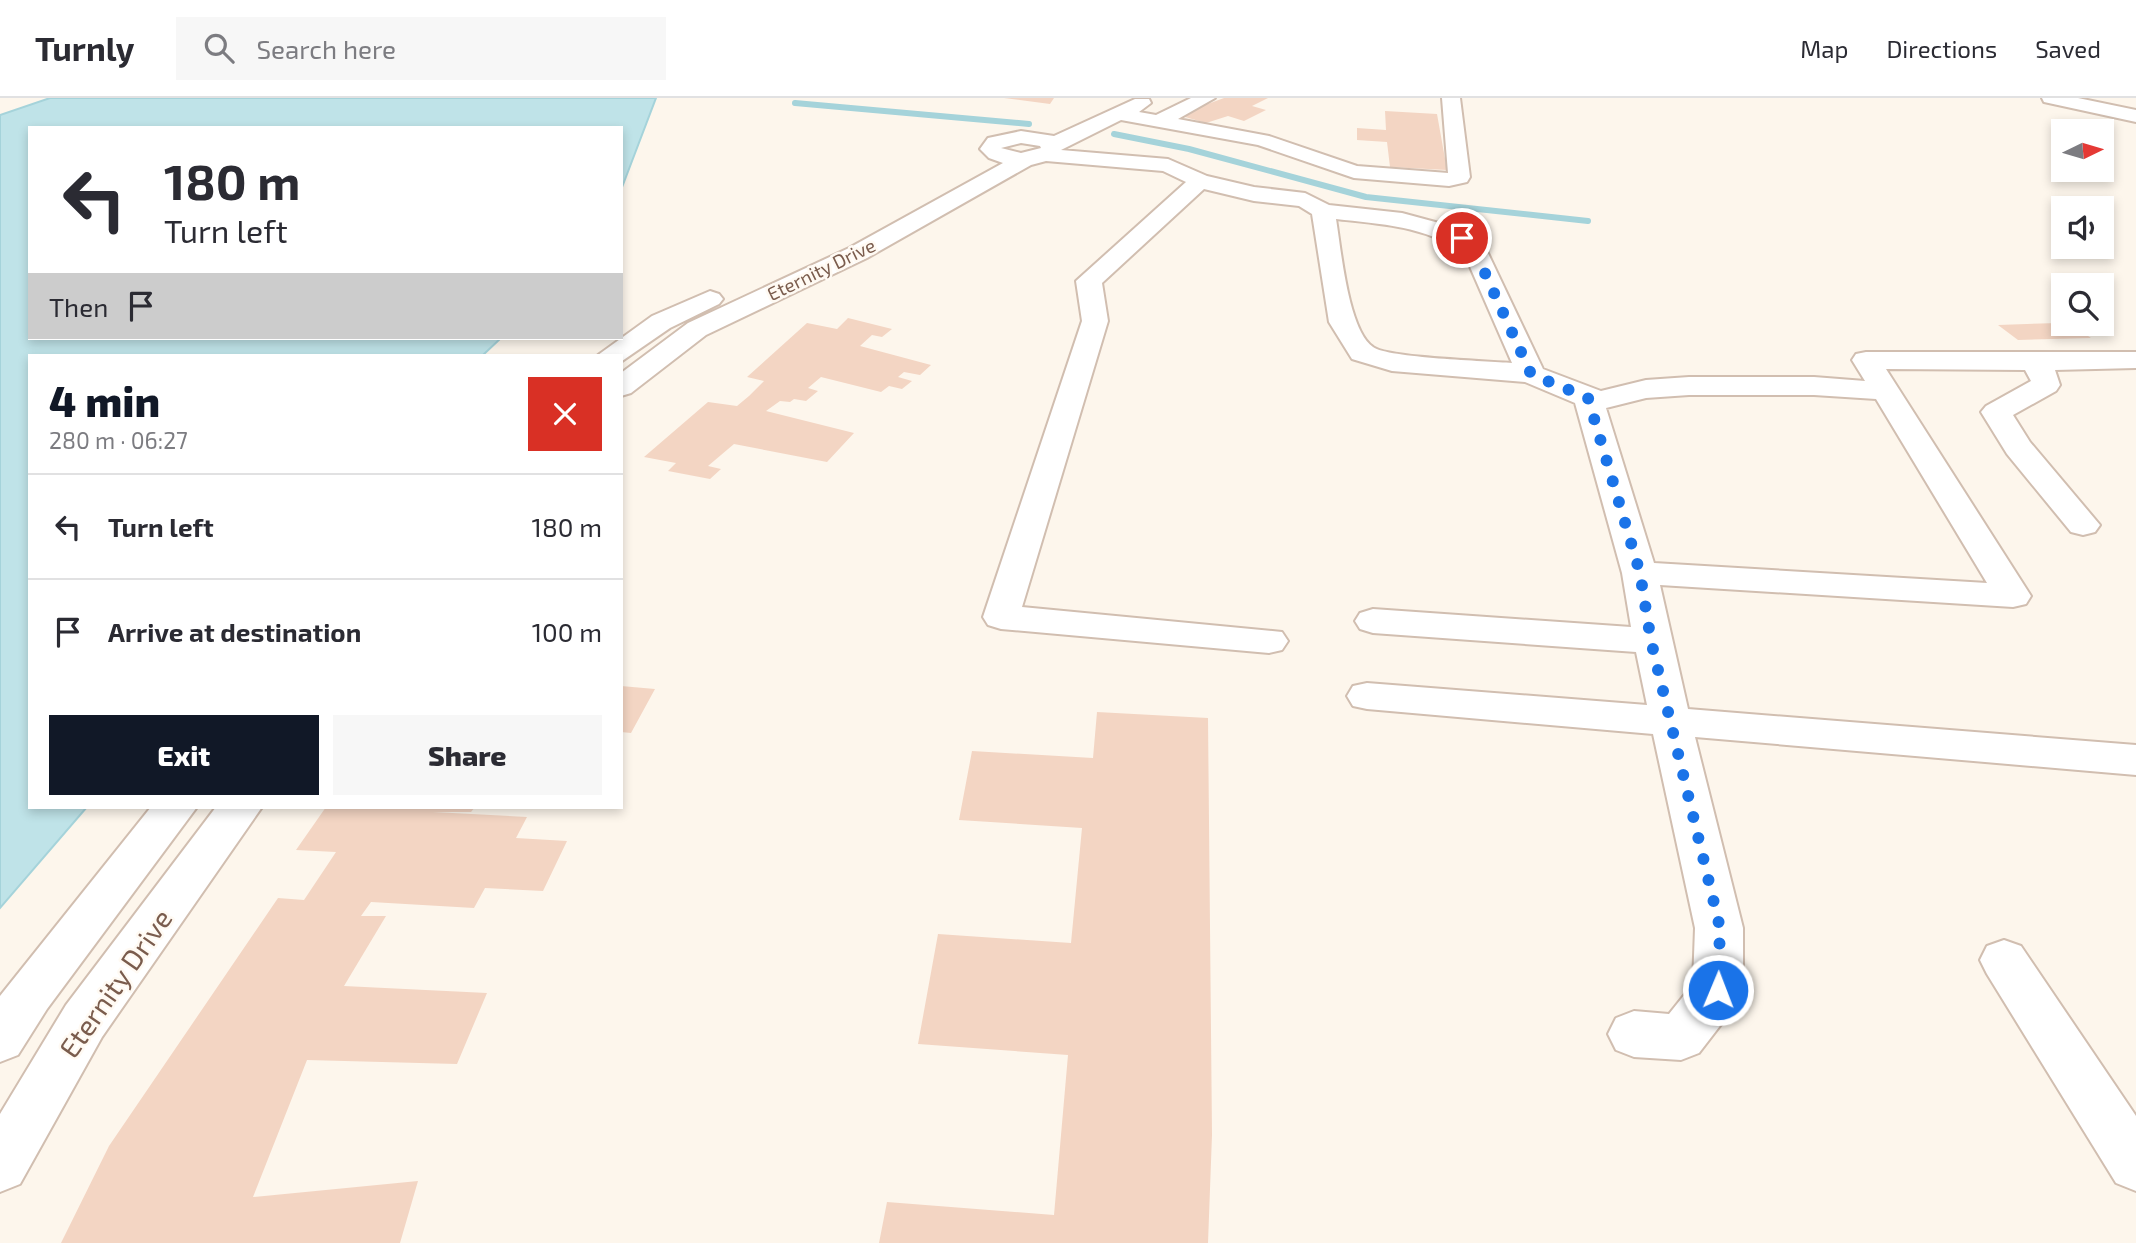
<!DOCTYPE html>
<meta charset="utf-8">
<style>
:root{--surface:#fff;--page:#f7f7f7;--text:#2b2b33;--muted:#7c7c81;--line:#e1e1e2;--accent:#111827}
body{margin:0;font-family:"Exo 2",sans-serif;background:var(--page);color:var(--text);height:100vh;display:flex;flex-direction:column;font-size:26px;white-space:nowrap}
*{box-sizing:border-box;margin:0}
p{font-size:23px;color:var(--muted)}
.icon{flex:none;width:38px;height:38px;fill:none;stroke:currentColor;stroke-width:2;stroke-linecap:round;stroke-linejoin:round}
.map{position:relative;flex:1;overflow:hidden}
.details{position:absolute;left:28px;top:256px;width:595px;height:455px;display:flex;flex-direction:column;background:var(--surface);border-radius:0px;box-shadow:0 4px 10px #0003}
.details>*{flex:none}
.guide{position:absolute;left:28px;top:28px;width:595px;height:214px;border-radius:0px;box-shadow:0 4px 10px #0003;background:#fff;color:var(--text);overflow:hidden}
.needle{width:46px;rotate:85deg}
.controls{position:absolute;left:2051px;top:21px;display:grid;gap:14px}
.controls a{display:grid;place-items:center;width:63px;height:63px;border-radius:0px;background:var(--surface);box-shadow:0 4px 10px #0003;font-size:35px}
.pin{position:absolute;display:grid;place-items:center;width:60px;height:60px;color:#fff;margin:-30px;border:4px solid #fff;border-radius:50%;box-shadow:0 2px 7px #0007}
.me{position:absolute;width:77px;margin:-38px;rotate:1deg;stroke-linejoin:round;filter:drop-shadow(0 0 5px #0008)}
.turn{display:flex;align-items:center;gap:24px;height:147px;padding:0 21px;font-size:32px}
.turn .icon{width:91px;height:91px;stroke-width:2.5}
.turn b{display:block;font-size:49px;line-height:60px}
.then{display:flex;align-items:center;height:66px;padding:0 21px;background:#0003;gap:14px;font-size:26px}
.round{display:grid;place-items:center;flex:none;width:74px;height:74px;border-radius:0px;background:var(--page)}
.head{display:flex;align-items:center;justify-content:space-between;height:119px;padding:0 21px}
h1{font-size:42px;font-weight:800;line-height:52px;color:var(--accent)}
.primary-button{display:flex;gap:14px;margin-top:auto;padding:14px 21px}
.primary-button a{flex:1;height:80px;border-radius:0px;background:var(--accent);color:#fff;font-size:28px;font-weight:800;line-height:80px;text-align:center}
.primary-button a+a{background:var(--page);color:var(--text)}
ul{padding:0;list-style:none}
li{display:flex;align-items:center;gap:21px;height:105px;padding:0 21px;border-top:2px solid var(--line)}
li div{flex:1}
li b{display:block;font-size:26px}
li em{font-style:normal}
header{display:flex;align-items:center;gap:42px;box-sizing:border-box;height:98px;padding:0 35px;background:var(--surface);border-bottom:2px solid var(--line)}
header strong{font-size:33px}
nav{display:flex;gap:38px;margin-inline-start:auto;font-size:24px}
.search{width:490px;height:63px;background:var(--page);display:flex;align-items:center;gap:18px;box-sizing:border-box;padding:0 24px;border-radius:0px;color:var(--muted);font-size:26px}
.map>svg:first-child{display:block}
</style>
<header>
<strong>Turnly</strong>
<div class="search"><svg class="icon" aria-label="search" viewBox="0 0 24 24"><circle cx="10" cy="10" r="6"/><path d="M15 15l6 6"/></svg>Search here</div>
<nav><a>Map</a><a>Directions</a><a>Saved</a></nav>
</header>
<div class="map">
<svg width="2136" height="1145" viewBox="0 0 2136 1145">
<rect width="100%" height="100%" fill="#fdf6ec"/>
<path fill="#bfe3e8" stroke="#a5d3da" stroke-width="2" d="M50 0H656L621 92V30H30V240H501L483 257H30V709H87L0 810V17Z"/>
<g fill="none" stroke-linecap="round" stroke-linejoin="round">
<path stroke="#a5d3da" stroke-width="6" d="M795 5 1029 26
M1114 36 1189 51 1366 99 1588 123"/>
</g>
<path fill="#f3d5c3" d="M1004 0H1054L1050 6Z
M1224 0H1268L1252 8 1266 12 1244 23 1228 18 1206 25 1178 17Z
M1385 13 1437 16 1447 72 1390 69 1387 44 1357 42V30L1386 32Z
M848 220 892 231 882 239 872 237 860 248 931 267 920 277 904 274 898 279 912 283 902 291 889 288 881 294 821 279 808 290 818 293 806 303 794 301 790 304 780 303 766 313 854 335 827 364 734 346 708 368 721 371 710 381 668 373 676 365 644 359 708 304 737 308 749 298 764 283 747 279 807 225 837 231Z
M2058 225 2078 231 2091 240 2018 242 1998 227Z
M621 588 655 591 631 635 621 634Z
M1097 614 1208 620 1212 1037 1208 1145H879L887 1104 1054 1117 1068 957 918 946 938 836 1071 845 1082 730 959 722 972 653 1093 660Z
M326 709H475L471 714H433L527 719 516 740 567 743 543 793 485 790 474 810 371 804 361 818H386L344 888 487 895 457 966 307 962 253 1099 418 1083 400 1145H61L109 1048 278 800 304 802 336 754 296 752Z"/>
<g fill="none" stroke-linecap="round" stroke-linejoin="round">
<g stroke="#d1beb0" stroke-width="4">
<path id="minor" d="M1191 0H1215L1178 21 1269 38 1357 68 1448 75 1442 0H1460L1470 79 1467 84 1449 88 1354 80 1258 47 1121 22 1061 52 1168 61 1207 78 1254 89 1305 95 1329 107 1402 115 1450 128 1468 136 1486 151 1543 271 1601 293 1646 282 1689 279H1814L1865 283 1852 262 1856 256 1866 254H2136V270L2055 272 2060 287 2056 293 2013 317 2030 344 2100 427 2095 434 2083 437 2071 434 2007 356 1981 314 1986 308 2031 283 2025 272 1886 271 2031 498 2026 506 2013 509 1660 487 1688 611 2136 647V677L1695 639 1743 830V892L1736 907 1699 955 1681 962 1634 959 1616 952 1608 936 1616 920 1634 913 1669 916 1693 886 1695 830 1653 636 1367 611 1353 608 1347 598 1353 588 1367 585 1647 607 1636 554 1373 535 1360 531 1355 523 1360 515 1373 511 1631 529 1622 475 1575 305 1525 284 1392 273 1352 261 1329 224 1312 116 1299 108 1254 103 1204 91 1102 185 1108 223 1022 509 1282 534 1288 543 1282 552 1269 555 1001 531 988 527 983 519 1082 223 1076 183 1186 84 1163 73 1046 63 1031 67 867 160 706 237 631 295 621 298V275L688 225 849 150 1003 65 989 60 980 51 988 40 1021 33 1054 38 1135 1H1149L1151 5 1139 14 1156 17ZM1021 45 1040 48 1041 50 1021 55 1001 50ZM1336 121C1380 126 1426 128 1464 155L1512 265C1487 263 1388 260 1373 249 1348 232 1341 151 1336 121ZM1689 297H1814L1876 301 1987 485 1654 465 1606 310 1646 300Z
M2042 0H2078L2136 12V24L2044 4Z
M710 193 719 196 723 201 719 206 670 230 622 263 621 257H598L652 218Z
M151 709H197L47 911 18 957 0 964V898Z
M216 709H262L102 939 20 1086 0 1094V1016L66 907Z
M2004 842 2021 848 2136 1018V1093L2116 1085 1987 876 1980 862 1987 848Z"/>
</g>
<use href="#minor" fill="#fff" fill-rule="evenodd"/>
</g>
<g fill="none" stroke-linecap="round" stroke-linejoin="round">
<path stroke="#1a73e8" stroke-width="12" stroke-dasharray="0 21.6" d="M1462 140 1474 151 1531 276 1588 300 1640 475 1651 543 1720 830 1718 892"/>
</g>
<g text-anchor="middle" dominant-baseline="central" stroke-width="5" stroke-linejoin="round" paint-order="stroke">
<g font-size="19" fill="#7a5c4d" stroke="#fffaf3">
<text transform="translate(821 171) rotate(-26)">Eternity Drive</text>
</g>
<g font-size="28" fill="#7a5c4d" stroke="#fffaf3">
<text transform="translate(115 885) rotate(-55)">Eternity Drive</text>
</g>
</g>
</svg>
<div class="controls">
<a><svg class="needle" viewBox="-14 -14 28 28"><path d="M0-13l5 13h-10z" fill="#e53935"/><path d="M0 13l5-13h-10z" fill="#7c7c81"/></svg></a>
<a><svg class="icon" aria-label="sound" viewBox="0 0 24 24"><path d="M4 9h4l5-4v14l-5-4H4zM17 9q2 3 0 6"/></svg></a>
<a><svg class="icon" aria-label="search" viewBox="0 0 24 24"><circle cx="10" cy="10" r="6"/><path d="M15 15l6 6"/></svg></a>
</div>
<div class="pin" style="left:1462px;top:140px;background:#d93025"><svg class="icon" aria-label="arrive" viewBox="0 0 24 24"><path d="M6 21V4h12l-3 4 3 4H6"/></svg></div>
<svg class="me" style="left:1718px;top:892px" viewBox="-20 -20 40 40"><circle r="17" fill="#1a73e8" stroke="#fff" stroke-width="3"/><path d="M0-11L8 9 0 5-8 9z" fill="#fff"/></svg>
<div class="guide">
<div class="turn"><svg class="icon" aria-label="left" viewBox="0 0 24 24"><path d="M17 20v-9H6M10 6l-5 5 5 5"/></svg><div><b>180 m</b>Turn left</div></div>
<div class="then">Then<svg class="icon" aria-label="arrive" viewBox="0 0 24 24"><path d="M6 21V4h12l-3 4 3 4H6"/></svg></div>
</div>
<section class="details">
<div class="head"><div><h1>4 min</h1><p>280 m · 06:27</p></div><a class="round" style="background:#d93025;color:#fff"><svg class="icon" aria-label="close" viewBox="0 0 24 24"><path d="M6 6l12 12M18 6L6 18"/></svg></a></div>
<ul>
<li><svg class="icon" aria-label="left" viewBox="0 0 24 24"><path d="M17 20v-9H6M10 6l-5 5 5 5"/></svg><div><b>Turn left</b></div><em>180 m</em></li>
<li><svg class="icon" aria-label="arrive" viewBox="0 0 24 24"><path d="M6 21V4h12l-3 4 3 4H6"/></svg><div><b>Arrive at destination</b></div><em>100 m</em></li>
</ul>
<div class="primary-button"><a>Exit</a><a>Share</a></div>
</section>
</div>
